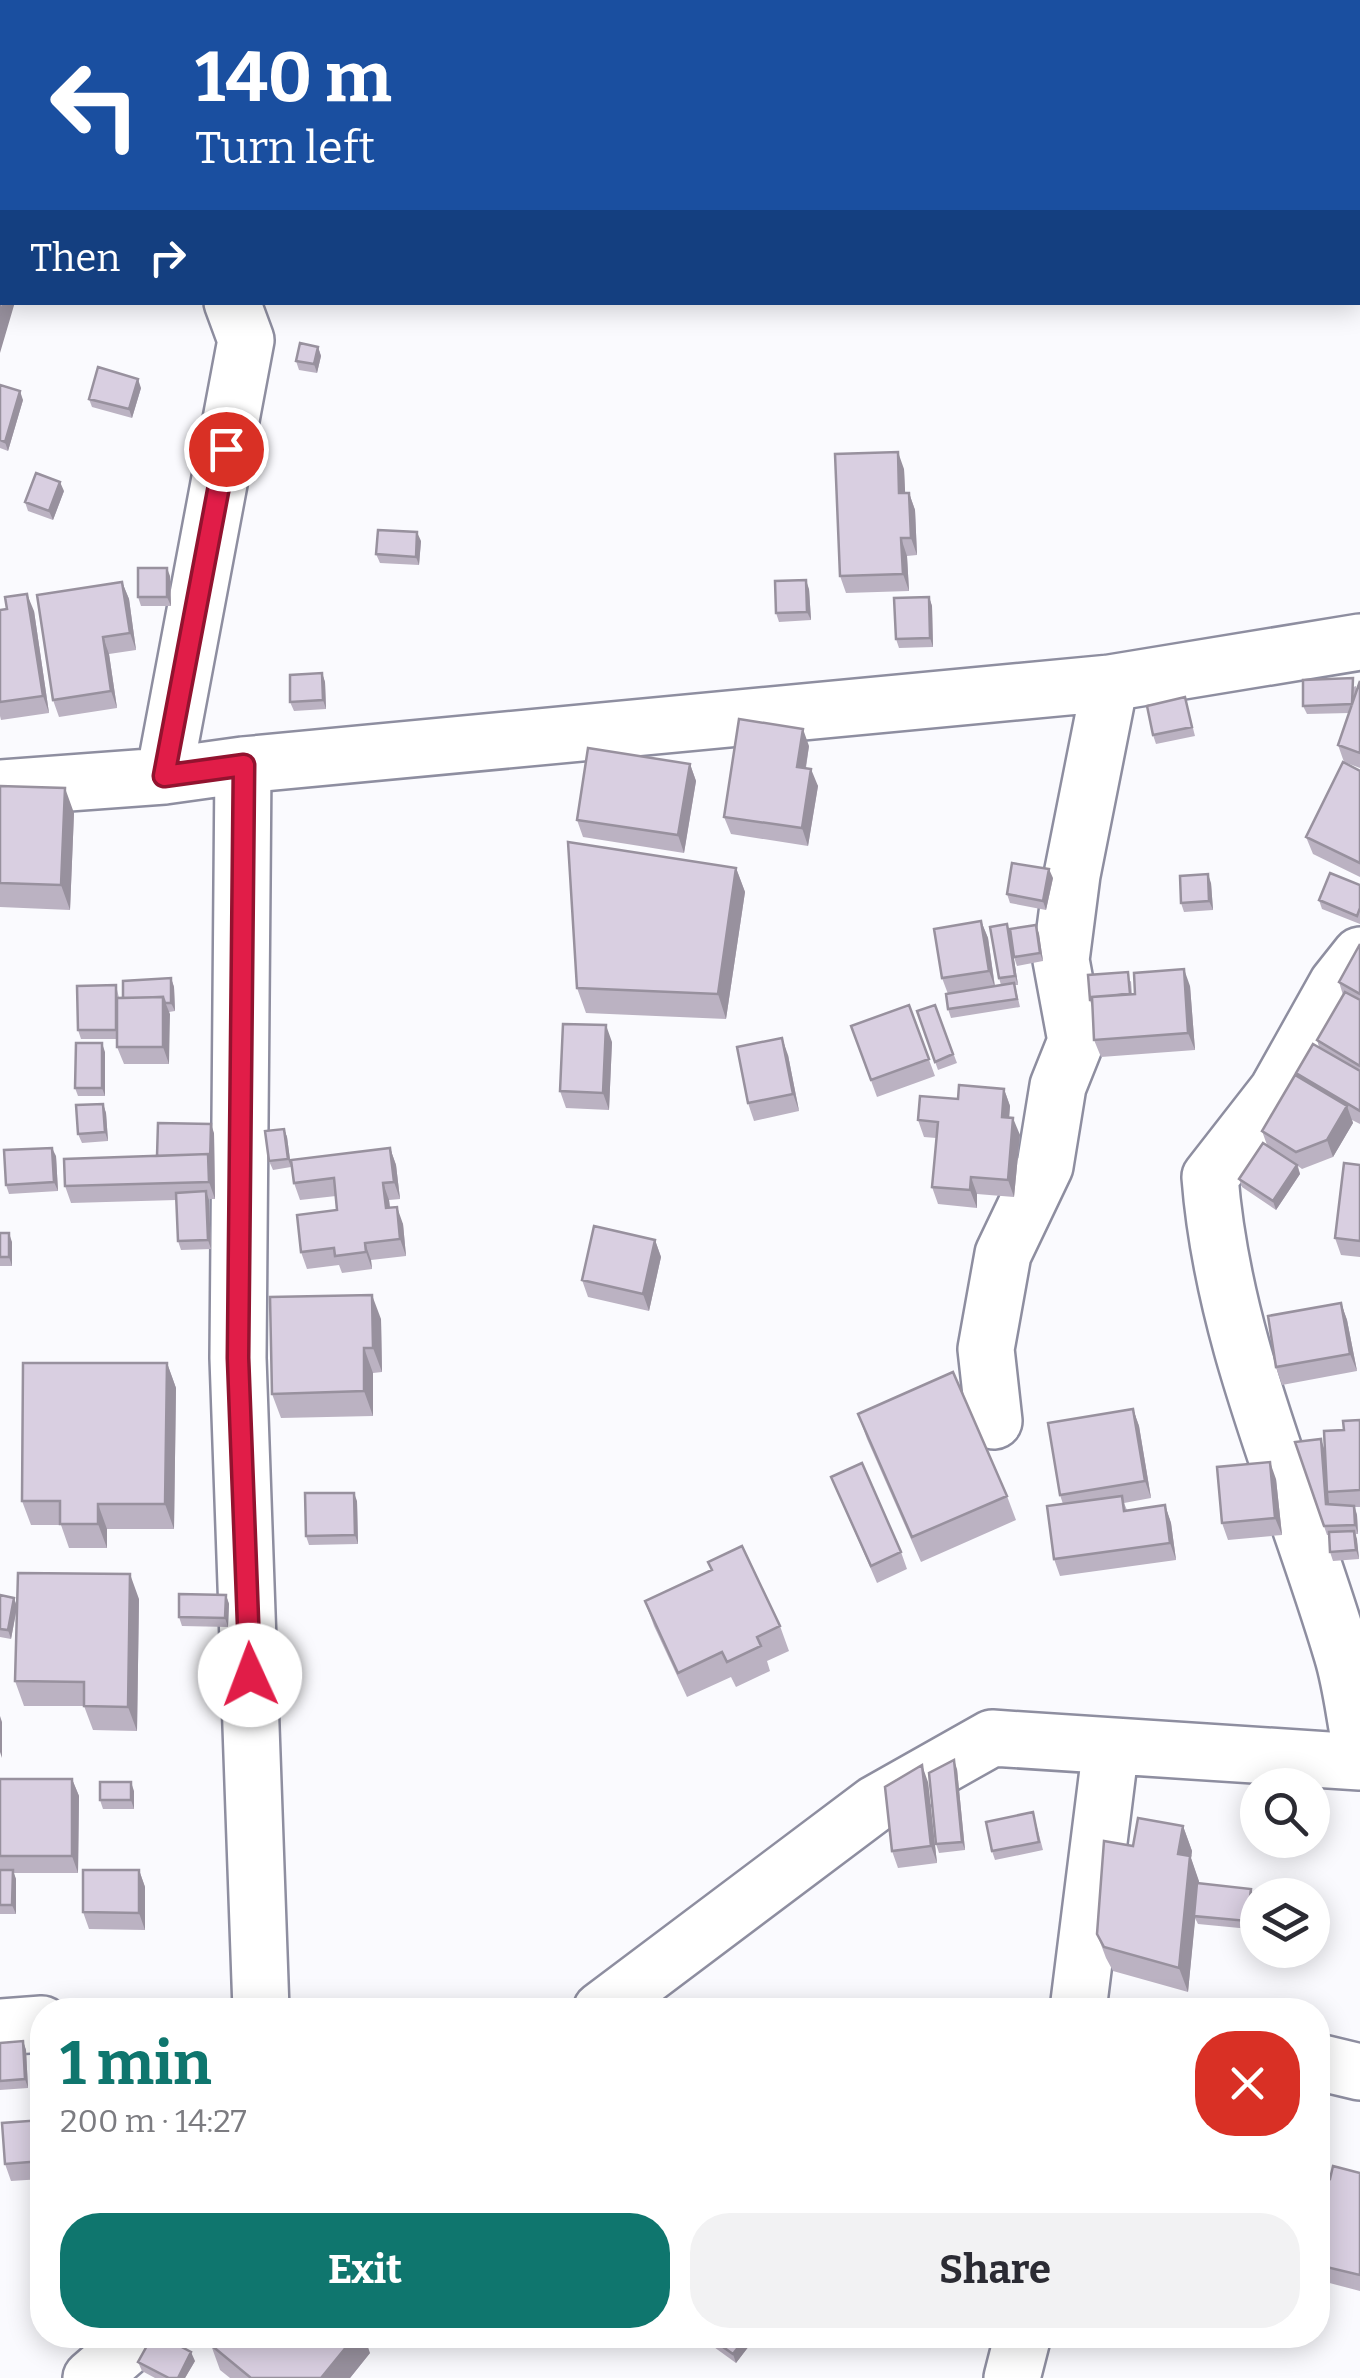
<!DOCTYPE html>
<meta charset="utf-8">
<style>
:root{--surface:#fff;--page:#f2f2f3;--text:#2b2b33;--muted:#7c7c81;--accent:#0f766e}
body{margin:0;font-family:Bitter,serif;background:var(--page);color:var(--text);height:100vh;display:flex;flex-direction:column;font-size:38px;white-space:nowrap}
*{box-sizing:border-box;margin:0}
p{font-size:32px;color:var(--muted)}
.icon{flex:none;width:55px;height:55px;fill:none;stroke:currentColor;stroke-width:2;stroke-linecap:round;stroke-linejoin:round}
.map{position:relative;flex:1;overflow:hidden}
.details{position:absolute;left:30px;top:1998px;width:1300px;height:350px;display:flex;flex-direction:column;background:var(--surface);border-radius:40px;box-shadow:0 5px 25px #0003}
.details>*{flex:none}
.top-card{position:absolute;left:0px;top:0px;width:1360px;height:305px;box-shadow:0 5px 25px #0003;background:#1a4fa0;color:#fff;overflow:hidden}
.fabs{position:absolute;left:1240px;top:1768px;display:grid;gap:20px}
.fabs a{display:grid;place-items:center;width:90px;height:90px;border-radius:50%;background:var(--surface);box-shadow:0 5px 25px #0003;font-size:50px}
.pin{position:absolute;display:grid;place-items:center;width:85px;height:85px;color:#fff;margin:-42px;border:5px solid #fff;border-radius:50%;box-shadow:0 2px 10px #0007}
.me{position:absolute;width:110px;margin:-55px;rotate:358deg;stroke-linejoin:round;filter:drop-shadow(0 0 8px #0008)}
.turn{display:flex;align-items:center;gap:35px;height:210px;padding:0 30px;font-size:45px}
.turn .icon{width:130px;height:130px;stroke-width:2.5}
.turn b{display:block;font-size:70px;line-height:85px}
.then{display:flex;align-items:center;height:95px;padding:0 30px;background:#0003;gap:20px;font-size:38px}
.round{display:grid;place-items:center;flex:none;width:105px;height:105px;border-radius:40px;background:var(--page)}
.head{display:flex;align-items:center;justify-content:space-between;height:170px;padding:0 30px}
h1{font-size:60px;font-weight:700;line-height:75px;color:var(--accent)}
.action{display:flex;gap:20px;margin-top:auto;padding:20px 30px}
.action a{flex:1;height:115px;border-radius:40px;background:var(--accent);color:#fff;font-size:40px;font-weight:700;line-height:115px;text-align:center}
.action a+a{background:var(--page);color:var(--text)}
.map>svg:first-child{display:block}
</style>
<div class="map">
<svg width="1360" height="2378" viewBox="0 0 1360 2378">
<rect width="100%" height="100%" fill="#fafafe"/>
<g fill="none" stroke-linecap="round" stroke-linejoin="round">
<g stroke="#8e8ea0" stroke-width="60">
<path id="minor" d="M187 2 188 0
M243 765 238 1358 261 2010
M164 776 246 340 232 302
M0 788 164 776 243 765 1110 683 1360 642
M1360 955 1337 984 1277 1091 1210 1177C1223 1344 1295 1495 1342 1654 1351 1683 1354 1714 1360 1744
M994 1421 986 1349 1003 1254 1045 1166 1058 1086 1076 1041 1061 960 1072 875 1110 683
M601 2010 875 1804 992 1738 1360 1762
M1078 2010 1111 1746
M0 2027 42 2024
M1318 2062 1360 2072
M91 2378 141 2335
M1012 2378 1023 2335"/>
</g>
<use href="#minor" stroke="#fff" stroke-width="55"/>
</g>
<path fill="#bbb2c2" d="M318 347 321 356 317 373 299 370 296 361Z
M0 385 23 400 8 451 0 448Z
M141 388 132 418 92 407 89 399Z
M904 469 905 493H909L915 510 917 555 907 556 909 591 846 593 840 576Z
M64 491 53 520 28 511 25 502Z
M421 541 419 565 380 563 376 554Z
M170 576 171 606H141L138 597Z
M122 582 129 599 136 650 109 654 117 708 59 717 53 700Z
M809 589 811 620 779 622 776 613Z
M929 597 932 606 933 647 899 648 896 639Z
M0 610 34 611 49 713 1 720 0 716Z
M322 673 325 682 326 709 294 711 290 702Z
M1360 681V768L1344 762 1338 745 1349 713 1307 714 1303 706 1356 686V692Z
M1185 697 1195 736 1156 744 1153 735Z
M809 746 806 768 818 786 808 846 731 834 724 817Z
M690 764 696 781 684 853 583 837 577 820Z
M1360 771V877L1313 854 1306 837Z
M0 786 74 813 70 910 0 907Z
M736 868 745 892 726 1019 586 1013 577 988Z
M1053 878 1046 910 1010 903 1007 894Z
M1211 883 1213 910 1184 912 1181 903Z
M1360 885V924L1322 909 1319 900Z
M981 921 988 938 995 986 1001 985 999 978 1007 924 1010 933 1018 985H1015L1020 1007 951 1018 948 1009V994L942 978Z
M1036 925 1039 934 1043 961 1017 966 1014 957Z
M1360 944V1124L1352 1120 1353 1123 1333 1157 1302 1169 1298 1166 1300 1174 1276 1210 1242 1187 1239 1179 1267 1145 1262 1131 1297 1077 1296 1073 1319 1047 1317 1040 1343 995 1339 982Z
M171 978 174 987 175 1011 169 1012V1064H124L117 1047V1039H81L78 1030 116 985 119 998H123Z
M1131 981 1132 994 1190 986 1195 1050 1101 1057 1094 1040 1092 1007 1090 1000Z
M909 1005 935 1076 877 1097 851 1026Z
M935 1005 957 1063 938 1070 917 1011Z
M612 1042 609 1110 566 1108 560 1091Z
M105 1052V1096H78L75 1088Z
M788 1055 799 1111 754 1121 748 1103Z
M1004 1089 1010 1106 1009 1117 1020 1135 1014 1197 977 1194V1208L938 1204 932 1187 936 1138 924 1137 918 1120 958 1099Z
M103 1104 106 1113 108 1141 82 1143 78 1134Z
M284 1129 287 1137 291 1167 273 1170 269 1161Z
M214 1133 215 1199H209L211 1249 181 1250 178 1241 176 1200 71 1203 65 1186 157 1156Z
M390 1148 396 1165 400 1199 389 1200 390 1208 403 1224 406 1256 371 1260 372 1269 342 1273 339 1265 307 1269 301 1252 337 1210 336 1196 300 1200 294 1183Z
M56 1156 58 1191 9 1194 6 1185Z
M1360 1165V1257L1341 1255 1335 1238Z
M0 1233 12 1242V1266H0Z
M655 1240 661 1257 649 1311 588 1297 582 1280Z
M1341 1303 1347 1320 1357 1371 1282 1385 1276 1367Z
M381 1319 382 1372 373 1373V1416L281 1418 272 1394Z
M167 1363 176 1388 174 1529H107V1548H69L61 1525H31L22 1501Z
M1133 1409 1139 1426 1151 1498 1124 1503 1127 1510 1165 1505 1171 1523 1176 1560 1060 1576 1054 1559 1063 1504 1060 1495Z
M858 1414 1007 1496 1016 1520 921 1562 867 1439Z
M1360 1420V1507H1355L1357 1515 1358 1534H1356L1359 1559 1333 1561 1330 1552 1329 1535H1327L1295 1442 1324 1448 1326 1471 1344 1430Z
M831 1477 901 1552 907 1569 877 1583Z
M1276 1479 1282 1535 1228 1540 1222 1523Z
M357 1501 358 1544 309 1545 306 1536Z
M0 1595 14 1598 17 1607 11 1639 0 1637Z
M226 1595 229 1604 228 1627 182 1626 179 1617Z
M139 1599 137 1731 93 1730 84 1706H24L15 1681Z
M645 1601 780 1626 789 1651 767 1661 770 1671 736 1687 731 1677 687 1697 654 1626Z
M957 1769 965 1850 939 1853 936 1844Z
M0 1779H72L79 1796 78 1873H13L16 1879V1914H0Z
M928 1782 937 1863 898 1868 892 1851Z
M134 1791V1809H103L100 1800Z
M1033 1812 1043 1850 995 1860 992 1851Z
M1183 1826 1192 1851 1191 1858 1199 1883 1254 1897 1250 1929 1198 1924 1195 1918 1188 1992 1113 1971 1106 1958 1097 1934 1133 1846Z
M139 1870 145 1887V1930L89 1929 83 1912Z
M23 2041 26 2050 28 2088 0 2090V2043Z
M42 2120V2179L11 2181 5 2164Z
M1360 2173V2291L1318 2280V2176L1330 2179Z
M704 2335H743L746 2337 749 2346 736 2363 707 2342Z
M211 2345 370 2353 350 2378H230L220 2370Z
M195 2361 185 2378H155L142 2371 138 2362Z"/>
<path fill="#98919e" d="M4 302H15L0 353V315Z
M318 347 321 356 317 373 314 364Z
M138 379 141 388 132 418 129 409Z
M20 391 23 400 8 451 5 442Z
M898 452 904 469 906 510 899 493Z
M60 482 64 491 53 520 49 511Z
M909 493 915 510 917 555 911 538Z
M417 532 421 541 419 565 416 557Z
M901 538 907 556 909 591 903 574Z
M167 568 170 576 171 606 167 597Z
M806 580 809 589 811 620 807 612Z
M122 582 129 599 136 650 130 633Z
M27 594 34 611 49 713 43 696Z
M929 597 932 606 933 647 930 638Z
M103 637 109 654 117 708 111 691Z
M322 673 325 682 326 709 323 700Z
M803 729 809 746 803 784 797 767Z
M690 764 696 781 684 853 678 835Z
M811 769 818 786 808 846 802 828Z
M65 788 74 813 70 910 61 885Z
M736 868 745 892 726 1019 718 994Z
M1049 869 1053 878 1046 910 1043 901Z
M1208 874 1211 883 1213 910 1209 901Z
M981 921 988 938 995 988 989 971Z
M1007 924 1010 933 1018 985 1015 976Z
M1036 925 1039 934 1043 961 1040 953Z
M1184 969 1190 986 1195 1050 1188 1033Z
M171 978 174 987 175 1011 171 1003Z
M163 997 170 1014 169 1064 163 1047Z
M606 1025 612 1042 609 1110 603 1093Z
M782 1038 788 1055 799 1111 793 1094Z
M102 1043 105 1052V1096L102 1088Z
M1004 1089 1010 1106 1008 1134 1002 1117Z
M103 1104 106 1113 108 1141 105 1132Z
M1347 1106 1353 1123 1333 1157 1327 1140Z
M1013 1118 1020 1135 1014 1197 1008 1180Z
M211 1124 214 1133 215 1199 209 1182 208 1154Z
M284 1129 287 1137 291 1167 288 1159Z
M52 1148 56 1156 58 1191 54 1182Z
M390 1148 396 1165 400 1199 394 1182Z
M1297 1165 1300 1174 1276 1210 1273 1201Z
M971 1177 977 1194V1208L970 1190Z
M383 1183 389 1200 392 1225 386 1208Z
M206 1191 209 1200 211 1249 208 1240Z
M397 1207 403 1224 406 1256 400 1239Z
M9 1233 12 1242V1266L9 1257Z
M655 1240 661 1257 649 1311 643 1294Z
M365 1243 371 1260 372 1269 366 1252Z
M372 1295 381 1319 382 1372 373 1348Z
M1341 1303 1347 1320 1357 1371 1350 1354Z
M364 1348 373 1373V1416L364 1391Z
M167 1363 176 1388 174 1529 165 1504Z
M1133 1409 1139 1426 1151 1498 1145 1481Z
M1321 1439 1324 1448 1330 1513 1326 1504Z
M1270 1462 1276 1479 1282 1535 1275 1518Z
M354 1493 357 1501 358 1544 355 1535Z
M98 1504 107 1529V1548L98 1524Z
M1165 1505 1171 1523 1176 1560 1170 1543Z
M1354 1506 1357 1515 1358 1534 1355 1525Z
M1354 1531 1357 1539 1359 1559 1356 1550Z
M130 1574 139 1599 137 1731 128 1707Z
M226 1595 229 1604 228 1627 225 1618Z
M14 1598 17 1607 11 1639 8 1630Z
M0 1716 2 1722V1758L0 1752Z
M954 1760 957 1769 965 1850 962 1842Z
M922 1765 928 1782 937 1863 931 1846Z
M72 1779 79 1796 78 1873 72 1856Z
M131 1782 134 1791V1809L131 1800Z
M1183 1826 1192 1851 1191 1858 1199 1881 1188 1992 1179 1968 1178 1854Z
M13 1870 16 1879V1914L12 1905Z
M139 1870 145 1887V1930L139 1913Z
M1251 1889 1254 1897 1250 1929 1247 1921Z
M23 2041 26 2050 28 2088 25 2079Z
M356 2335H364L370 2353 350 2378H321Z
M746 2337 749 2346 736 2363 733 2354Z
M191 2352 195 2361 185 2378H178Z"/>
<path fill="#d9cfe1" stroke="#98919e" stroke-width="2.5" d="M33 0H102V2H40Z
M2 62V85L0 84V70Z
M0 282 2 283 4 302 0 315Z
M300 343 318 347 314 364 296 361Z
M98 367 138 379 129 409 89 399Z
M0 385 20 391 5 442 0 440Z
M898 452 899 493H909L911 538H901L903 574 840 576 835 454Z
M36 473 60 482 49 511 25 502Z
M378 530 417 532 416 557 376 554Z
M138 568H167V597H138Z
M806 580 807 612 776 613 775 581Z
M122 582 130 633 103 637 111 691 53 700 37 595Z
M27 594 43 696 0 702V610L7 609 5 597Z
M929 597 930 638 896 639 894 598Z
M322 673 323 700 290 702V675Z
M1353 678 1352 704 1303 706V680Z
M1360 681V753L1338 745Z
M1185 697 1192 727 1153 735 1147 706Z
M739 719 803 729 797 767 811 769 802 828 724 817Z
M588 748 690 764 678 835 577 820Z
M1343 762 1360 771V863L1306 837Z
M0 786 65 788 61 885 0 883Z
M568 842 736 868 718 994 577 988Z
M1012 863 1049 869 1043 901 1007 894Z
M1330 873 1360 885V908L1357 916 1319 900Z
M1208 874 1209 901 1181 903 1180 876Z
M981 921 989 971 942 978 934 929Z
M1007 924 1015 976 999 978 990 927Z
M1036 925 1040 953 1014 957 1010 929Z
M1360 944V994L1339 982Z
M1184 969 1188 1033 1094 1040 1092 997 1135 994 1134 973Z
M1128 972 1130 994 1092 997V1000H1090L1088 975Z
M171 978V1003H165L163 997 123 998V981Z
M1014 983 1017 999 948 1009 946 994Z
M116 985V1030H78L77 986Z
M1345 992 1360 1000V1066L1317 1040Z
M163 997V1047H117V998Z
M909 1005 929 1059 871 1080 851 1026Z
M935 1005 953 1054 935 1062 917 1011Z
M563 1024 606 1025 603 1093 560 1091Z
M782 1038 793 1094 748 1103 737 1047Z
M76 1043H102V1088H75Z
M1313 1044 1360 1071V1111L1296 1073Z
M1295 1075 1347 1106 1327 1140 1296 1152 1262 1131Z
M959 1085 1004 1089 1002 1117 1013 1118 1008 1180 971 1177 970 1190 932 1187 938 1122 918 1120 920 1096 958 1099Z
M103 1104 105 1132 78 1134 76 1105Z
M158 1123 211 1124 210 1161 208 1154 157 1156Z
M284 1129 288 1159 269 1161 265 1131Z
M1263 1143 1297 1165 1273 1201 1239 1179Z
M52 1148 54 1182 6 1185 4 1150Z
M390 1148 394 1182 383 1183 386 1208 397 1207 400 1239 365 1243 366 1252 335 1256 334 1248 301 1252 297 1215 337 1210 334 1178 294 1183 291 1160Z
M208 1154 209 1182 65 1186 64 1159Z
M1344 1163 1360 1165V1241L1335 1238Z
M206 1191 208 1240 178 1241 176 1193Z
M594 1226 655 1240 643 1294 582 1280Z
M0 1233H9V1257H0Z
M372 1295 373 1348H364V1391L272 1394 270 1297Z
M1341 1303 1350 1354 1276 1367 1268 1316Z
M23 1363H167L165 1504H98V1524H60V1501H22Z
M953 1372 1007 1496 912 1537 858 1414Z
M1133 1409 1145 1481 1060 1495 1048 1423Z
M1360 1420V1490L1327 1492 1324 1431 1344 1430 1343 1421Z
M1321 1439 1326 1504 1354 1506 1355 1525 1324 1526 1295 1442Z
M1270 1462 1275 1518 1222 1523 1217 1467Z
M862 1463 901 1552 871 1566 831 1477Z
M305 1493H354L355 1535 306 1536Z
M1122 1496 1124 1511 1165 1505 1170 1543 1054 1559 1047 1506Z
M1354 1531 1356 1550 1330 1552 1329 1532Z
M742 1546 780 1626 757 1637 761 1646 727 1662 722 1652 678 1673 645 1601 712 1570 708 1562Z
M18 1573 130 1574 128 1707 84 1706V1682L15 1681Z
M179 1594 226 1595 225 1618 179 1617Z
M0 1595 14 1598 8 1630 0 1629Z
M954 1760 962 1842 936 1844 929 1773Z
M922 1765 931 1846 892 1851 885 1787Z
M0 1779H72V1856H0Z
M100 1782H131V1800H100Z
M1033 1812 1039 1842 992 1851 986 1822Z
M1138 1818 1183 1826 1178 1854 1190 1856 1179 1968 1104 1947 1097 1934 1104 1841 1133 1846Z
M0 1870H13L12 1905H0Z
M83 1870H139V1913L83 1912Z
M1197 1883 1251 1889 1247 1921 1194 1916Z
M190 2007V2010H165V2009Z
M23 2041 25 2079 0 2081V2043Z
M42 2120V2161L5 2164 2 2123Z
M1333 2166 1360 2173V2275L1318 2265V2176L1330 2179Z
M153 2335H159L191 2352 178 2378H169L138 2362Z
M219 2335H356L321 2378H251L211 2345Z
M706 2335H743L746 2337 733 2354Z"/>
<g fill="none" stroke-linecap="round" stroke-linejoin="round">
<g stroke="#92132f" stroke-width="25">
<path id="route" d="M226 449 164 776 244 765 238 1358 250 1675"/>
</g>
<use href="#route" stroke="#e11d48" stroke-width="18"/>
</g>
</svg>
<div class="fabs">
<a><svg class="icon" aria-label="search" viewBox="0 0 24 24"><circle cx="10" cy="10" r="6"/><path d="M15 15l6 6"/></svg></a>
<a><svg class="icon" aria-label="layers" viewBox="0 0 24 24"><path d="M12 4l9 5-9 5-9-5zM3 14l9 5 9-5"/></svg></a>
</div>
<div class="pin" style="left:226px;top:449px;background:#d93025"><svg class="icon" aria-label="arrive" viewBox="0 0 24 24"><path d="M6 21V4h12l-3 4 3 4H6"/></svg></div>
<svg class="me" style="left:250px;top:1675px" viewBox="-20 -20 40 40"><circle r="19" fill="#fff"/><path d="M0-13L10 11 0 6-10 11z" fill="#e11d48"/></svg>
<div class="top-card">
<div class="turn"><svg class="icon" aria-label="left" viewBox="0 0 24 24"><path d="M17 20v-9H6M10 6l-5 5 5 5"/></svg><div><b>140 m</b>Turn left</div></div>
<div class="then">Then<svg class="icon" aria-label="right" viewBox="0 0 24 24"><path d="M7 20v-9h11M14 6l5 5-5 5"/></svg></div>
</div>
<section class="details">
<div class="head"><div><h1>1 min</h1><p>200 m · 14:27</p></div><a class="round" style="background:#d93025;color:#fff"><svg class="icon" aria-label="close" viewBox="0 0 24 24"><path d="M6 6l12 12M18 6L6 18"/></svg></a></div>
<div class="action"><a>Exit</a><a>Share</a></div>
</section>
</div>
